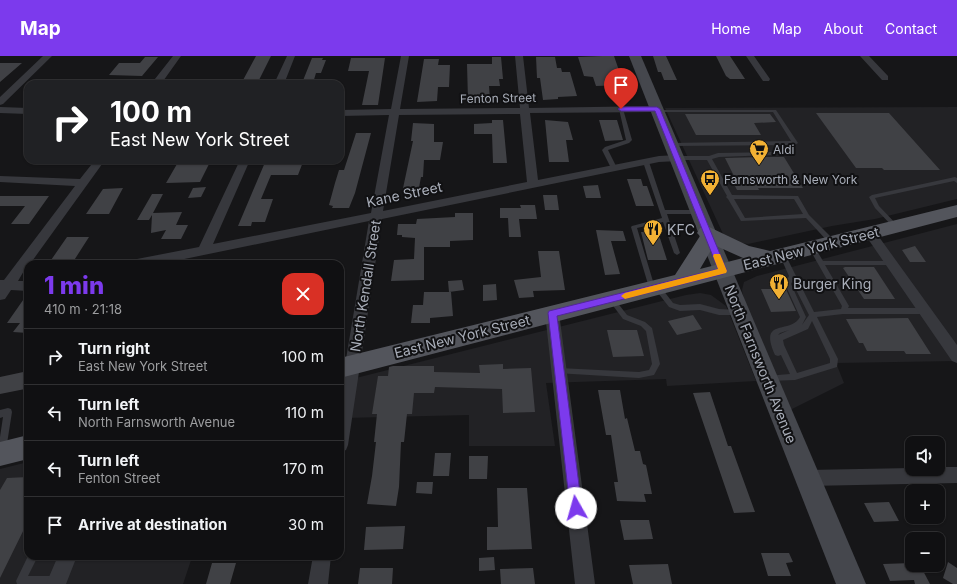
<!DOCTYPE html>
<meta charset="utf-8">
<style>
:root{--surface:#101012;--page:#1e1e20;--text:#f1f3f6;--muted:#9c9d9f;--line:#303032;--accent:#7c3aed}
body{margin:0;font-family:Inter,sans-serif;background:var(--page);color:var(--text);height:100vh;display:flex;flex-direction:column;font-size:15px;white-space:nowrap}
*{box-sizing:border-box;margin:0}
p{font-size:13px;color:var(--muted)}
.icon{flex:none;width:22px;height:22px;fill:none;stroke:currentColor;stroke-width:2;stroke-linecap:round;stroke-linejoin:round}
.map{position:relative;flex:1;overflow:hidden}
.drawer{position:absolute;left:24px;top:204px;width:320px;height:300px;display:flex;flex-direction:column;background:var(--surface);border-radius:12px;box-shadow:0 1px 3px #0004,0 0 0 1px var(--line)}
.drawer>*{flex:none}
.hud{position:absolute;left:24px;top:24px;width:320px;height:84px;border-radius:12px;box-shadow:0 1px 3px #0004,0 0 0 1px var(--line);background:#202124;color:#fff;overflow:hidden}
.controls{position:absolute;left:905px;top:380px;display:grid;gap:8px}
.controls a{display:grid;place-items:center;width:40px;height:40px;border-radius:8px;background:var(--surface);box-shadow:0 1px 3px #0004,0 0 0 1px var(--line);font-size:20px}
.pin{position:absolute;display:grid;place-items:center;width:34px;height:34px;color:#fff;margin:-41px -17px;border-radius:50% 50% 50% 0;rotate:-45deg;box-shadow:0 0 4px #0007}
.pin .icon{rotate:45deg}
.me{position:absolute;width:44px;margin:-22px;rotate:353deg;stroke-linejoin:round;filter:drop-shadow(0 0 3px #0008)}
.turn{display:flex;align-items:center;gap:14px;height:84px;padding:0 20px;font-size:18px}
.turn .icon{width:52px;height:52px;stroke-width:2.5}
.turn b{display:block;font-size:28px;line-height:34px}
.round{display:grid;place-items:center;flex:none;width:42px;height:42px;border-radius:12px;background:var(--page)}
.head{display:flex;align-items:center;justify-content:space-between;height:68px;padding:0 20px}
h1{font-size:24px;font-weight:800;line-height:30px;color:var(--accent)}
ul{padding:0;list-style:none}
li{display:flex;align-items:center;gap:12px;height:56px;padding:0 20px;border-top:1px solid var(--line)}
li div{flex:1}
li b{display:block;font-size:15px}
li em{font-style:normal}
header{display:flex;align-items:center;gap:24px;box-sizing:border-box;height:56px;padding:0 20px;background:var(--accent);color:#fff}
header strong{font-size:19px}
nav{display:flex;gap:22px;margin-inline-start:auto;font-size:14px}
.map>svg:first-child{display:block}
</style>
<header>
<strong>Map</strong>
<nav><a>Home</a><a>Map</a><a>About</a><a>Contact</a></nav>
</header>
<div class="map">
<svg width="957" height="528" viewBox="0 0 957 528">
<rect width="100%" height="100%" fill="#161618"/>
<path fill="#222225" d="M957 51V143L875 163 832 170 748 188 734 186 724 180 665 52Z
M957 168V305L836 307 844 327 790 354 744 244 742 234 744 226 757 220Z
M700 237 711 239 726 250 756 325 667 330 666 323 546 327 555 390H469V359L344 362 340 385V326L686 239Z
M28 406V500H323V502L192 501 183 528H0V413Z"/>
<path fill="#404145" d="M256 0H271L258 26H242Z
M602 0H614L624 29 596 30 593 21 584 20 578 1Z
M653 0H666L677 24H664L661 16H658Z
M716 0H730L745 23H730L726 20Z
M145 1H158L142 20 109 19 119 7H140Z
M492 1H501L503 23H499L500 30H489L490 43 468 44 467 8H492Z
M536 1H555L557 12H561L562 16H570L577 40 558 41V43L543 44 540 22H537Z
M312 2H323L322 4H326L321 17H316L313 27H302Z
M351 2H385L378 49H362L369 15H348Z
M424 3H439L438 9H450L449 31H438L437 45 417 46Z
M0 7H22L0 26Z
M816 57H889L940 114H884L882 112H856Z
M685 58H770L776 66 754 67 761 79H696Z
M492 64H503L507 107H493L492 78H474V68L492 67Z
M545 64 568 66 573 84H566L569 106H549Z
M599 64H617L623 84 605 85Z
M413 67 434 68V86H443L440 104H424L423 121H421L418 137H402L413 85H411Z
M356 77H371L355 137 349 152H332L333 150 329 149 335 127 339 114H344Z
M761 101H784L803 132H758L759 134H737L730 120H734L725 102Z
M266 104H277L276 106H303L298 119H271L261 143H273L265 166H252L251 170H238Z
M177 108H209L200 126 166 127Z
M627 123H641L643 130H647L654 150H636Z
M598 129 601 142H586L583 130Z
M206 131 201 141 188 142 193 132Z
M123 132 109 158H86L103 133Z
M152 138H163L153 157 182 156 176 169H188L181 183H161L166 174 151 177 152 159 149 164H137Z
M543 139H557L559 154H545Z
M0 140H49L29 168H11L25 150H0Z
M520 149H535L537 163H519L521 181H509L508 162H500V152H521Z
M455 157H473V184L450 185V191H424V224L391 225 394 204 414 203 415 182 402 181V179H397L398 168H416L417 163 455 161Z
M596 174 623 175 626 185H611L620 218 605 219Z
M641 176H658L667 204H648Z
M67 181H89L73 206 49 207Z
M915 190 926 206H910L902 194Z
M538 195H559L565 234 533 235 534 241 519 242 514 224 541 221Z
M845 211H874L895 243H864L843 212Z
M462 224 464 234 449 236 448 225Z
M496 228 497 244 483 245V229Z
M771 229H784L796 255 771 256 761 233H773Z
M424 236H451L453 260 430 262V267H411L413 249H423Z
M28 237V277L13 276 20 267H7Z
M693 259 702 273 677 279 668 265Z
M908 262 931 298H906L904 295H867L863 287H859L846 263Z
M607 274H637L644 300 613 301Z
M503 308V313L531 312 535 356 503 357 502 333 435 331 434 337H414L412 358H407L404 386H401L399 431 396 450 367 448 372 420 376 386H374L377 358H372L378 320H388L389 311 393 310H434V316L480 317 479 309Z
M28 315 25 333 0 338V321Z
M598 334H620L625 363 627 362 635 395H640L643 408 646 409 652 438H644L646 446 617 445 614 426H618L611 379H606Z
M710 336 728 390H731L755 456 734 457 693 337Z
M435 397H451L449 420H433Z
M469 400H488L487 423H469Z
M28 421V465L0 522V434L7 422Z
M417 426H433L432 438 416 437Z
M497 432H527L532 493 487 494V471H498Z
M889 446 899 465 874 466 864 447Z
M620 464H649L653 483 624 484Z
M405 470 403 493 364 494 366 471Z
M761 497H789L793 506 786 507 791 520H768Z
M494 501 495 514 479 515V502Z
M948 506 957 512V528H953L943 522Z
M212 507H236L230 528H206Z
M912 507V509H920L930 528H915L914 524 890 525 883 508Z
M668 508 672 528H633L629 509Z
M360 512H393L392 528H358Z
M533 512 535 528H501L500 513Z"/>
<g fill="none" stroke-linecap="round" stroke-linejoin="round">
<path fill="#37383d" fill-rule="evenodd" d="M619 52 623 53 632 84 629 87 608 94 617 112 614 114 611 112 602 94 605 91 626 84 619 53Z
M656 54H776L798 87 795 89 672 90 670 89V87L791 85 773 56H658L656 55Z
M771 96 774 98 773 99 719 101 712 103 732 139 798 140 809 159 835 185 836 187 835 189H831L806 162 741 165 728 143 726 141 727 140 707 104H678L675 102 678 100H709L718 97ZM734 143H794L803 158 745 162Z
M646 104 649 106 665 154H699L702 156 699 158H667L680 197 677 199 674 197 663 166 637 172 655 232 658 229 660 230 673 247 680 249 700 248 719 253 738 254 740 255 741 257 740 259H719L700 254 680 255 669 251 655 233 652 236 650 235 631 171 632 170 662 162 643 106Z
M955 121 957 122V127L954 125 875 142 879 150 898 170 899 171 898 172H894L875 152 869 141 872 139Z
M810 190H814L823 205H893L894 207 891 209H825L849 250 848 252H925L927 253 928 255 927 257 925 258H843L817 261 838 303 837 311 795 324 769 325 766 324 765 322 766 320 790 318 781 299 778 300 775 299C758 261 790 279 800 261L785 228 789 220 780 200 781 198H783L786 200 814 256 841 253 842 250 809 192ZM792 226 809 259 802 269 806 261 791 228ZM812 265 830 303V307L797 317 784 289 783 284 808 273ZM789 274 778 279 780 277Z
M611 240 613 241 627 259 645 266 652 272 660 308 654 319 639 322 556 317 555 315 556 313 559 312 639 316 649 314 652 308 646 275 641 270 623 263 608 243Z
M8 352 11 353 12 356 6 394 5 397 2 398 0 397V381L3 361 0 362V354Z
M28 500H38L28 520H55L58 522 60 525 59 528H17L16 525Z"/>
<path fill="#37383d" fill-rule="evenodd" d="M43 0H52L3 48 0 49V41Z
M173 0H181L161 28H151Z
M287 0H295L284 28H274Z
M401 0H409L400 53 520 52 515 0H523L529 52 657 50 662 53 657 56 530 57 538 124 659 100 678 99 683 102 678 105 659 106 382 163 348 389 346 394 340 397V339L369 165 160 208H131L132 205 137 203 199 191 240 104H250L213 188 371 157 389 59 340 60V54L391 53ZM520 58 527 126 383 155 399 59Z
M746 0H754L770 23 769 25H763Z
M860 0H869L888 20V24H882Z
M0 51 28 52V58L0 57Z
M95 104H105L30 208H28L18 225H28V235L11 234 5 243 0 244V224H4L75 130 0 126V120L80 123Z
M870 173 874 174 957 289V307L952 305 866 180 864 177 866 174Z
M552 252 557 253 559 257 595 528H575L545 257 547 253Z
M938 411H957V427L808 430 802 428 799 422 802 416 808 414 912 412V413H938Z
M58 500H77L66 528H46Z
M313 500H331L328 528H308Z"/>
<path fill="#45474d" fill-rule="evenodd" d="M629 0H641L866 528H836Z"/>
<path fill="#53555c" fill-rule="evenodd" d="M957 149V161L340 322V302L675 219 700 180 697 177 700 172 707 170 749 190 770 195ZM714 189 743 202 700 213Z
M28 379V403L0 410V386Z"/>
</g>
<path fill="#7c3aed" stroke="#51269a" d="M657 51 660 53 727 215 723 218 557 260 582 452 580 456 576 458 572 456 570 452 548 257 549 255 718 213 655 55H621L618 53 621 51Z"/>
<path fill="#f59e0b" d="M714 198H720L727 215 726 217 625 243 621 240 625 237 718 213 713 200Z"/>
<defs>
<g id="supermarket-pin" transform="scale(1)"><path d="M0 17L-7.5 6A9.5 9.5 0 1 1 7.5 6Z" fill="#f2b134" stroke="#111113"/><path d="M-6-5.5h2.5l.6 2H6L4.5 2H-2.5L-4.4-4H-6ZM-1.5 3.2a1.3 1.3 0 1 0 .1 0ZM3 3.2a1.3 1.3 0 1 0 .1 0Z" fill="#111"/></g>
<g id="bus-pin" transform="scale(1)"><path d="M0 17L-7.5 6A9.5 9.5 0 1 1 7.5 6Z" fill="#f2b134" stroke="#111113"/><path d="M-5-6H5V4H4V6H2V4H-2V6H-4V4H-5ZM-3.5-4V0h7V-4ZM-3.5 1.2v1.5H-2V1.2ZM2 1.2v1.5H3.5V1.2Z" fill="#111"/></g>
<g id="restaurant-pin" transform="scale(1)"><path d="M0 17L-7.5 6A9.5 9.5 0 1 1 7.5 6Z" fill="#f2b134" stroke="#111113"/><path d="M-5-6h1v4h1v-4h1v4h1v-4h1v5L-1.5 .5V6h-2V.5L-5-1ZM5-6V6H3V1.5H1.5Q1.5-4 5-6Z" fill="#111"/></g>
</defs>
<g fill-rule="evenodd">
<use href="#supermarket-pin" x="759" y="93"/>
<use href="#bus-pin" x="710" y="123"/>
<use href="#restaurant-pin" x="653" y="173"/>
<use href="#restaurant-pin" x="779" y="227"/>
</g>
<g text-anchor="middle" dominant-baseline="central" stroke-width="4" stroke-linejoin="round" paint-order="stroke">
<g font-size="12" fill="#a8adb8" stroke="#111113">
<text transform="translate(498 42) rotate(-1)">Fenton Street</text>
</g>
<g font-size="12" fill="#a8adb8" stroke="#111113" text-anchor="start">
<text x="773" y="93">Aldi</text>
<text x="724" y="123">Farnsworth &amp; New York</text>
</g>
<g font-size="14" fill="#a8adb8" stroke="#111113">
<text transform="translate(404 138) rotate(-12)">Kane Street</text>
<text transform="translate(811 192) rotate(-14)">East New York Street</text>
<text transform="translate(365 230) rotate(-81)">North Kendall Street</text>
<text transform="translate(462 280) rotate(-14)">East New York Street</text>
<text transform="translate(761 308) rotate(68)">North Farnsworth Avenue</text>
</g>
<g font-size="14" fill="#a8adb8" stroke="#111113" text-anchor="start">
<text x="667" y="173">KFC</text>
<text x="793" y="227">Burger King</text>
</g>
</g>
</svg>
<div class="controls">
<a><svg class="icon" aria-label="sound" viewBox="0 0 24 24"><path d="M4 9h4l5-4v14l-5-4H4zM17 9q2 3 0 6"/></svg></a>
<a>+</a>
<a>−</a>
</div>
<div class="pin" style="left:621px;top:53px;background:#d93025"><svg class="icon" aria-label="arrive" viewBox="0 0 24 24"><path d="M6 21V4h12l-3 4 3 4H6"/></svg></div>
<svg class="me" style="left:576px;top:452px" viewBox="-20 -20 40 40"><circle r="19" fill="#fff"/><path d="M0-13L10 11 0 6-10 11z" fill="#7c3aed"/></svg>
<div class="hud">
<div class="turn"><svg class="icon" aria-label="right" viewBox="0 0 24 24"><path d="M7 20v-9h11M14 6l5 5-5 5"/></svg><div><b>100 m</b>East New York Street</div></div>
</div>
<section class="drawer">
<div class="head"><div><h1>1 min</h1><p>410 m · 21:18</p></div><a class="round" style="background:#d93025;color:#fff"><svg class="icon" aria-label="close" viewBox="0 0 24 24"><path d="M6 6l12 12M18 6L6 18"/></svg></a></div>
<ul>
<li><svg class="icon" aria-label="right" viewBox="0 0 24 24"><path d="M7 20v-9h11M14 6l5 5-5 5"/></svg><div><b>Turn right</b><p>East New York Street</p></div><em>100 m</em></li>
<li><svg class="icon" aria-label="left" viewBox="0 0 24 24"><path d="M17 20v-9H6M10 6l-5 5 5 5"/></svg><div><b>Turn left</b><p>North Farnsworth Avenue</p></div><em>110 m</em></li>
<li><svg class="icon" aria-label="left" viewBox="0 0 24 24"><path d="M17 20v-9H6M10 6l-5 5 5 5"/></svg><div><b>Turn left</b><p>Fenton Street</p></div><em>170 m</em></li>
<li><svg class="icon" aria-label="arrive" viewBox="0 0 24 24"><path d="M6 21V4h12l-3 4 3 4H6"/></svg><div><b>Arrive at destination</b></div><em>30 m</em></li>
</ul>
</section>
</div>
